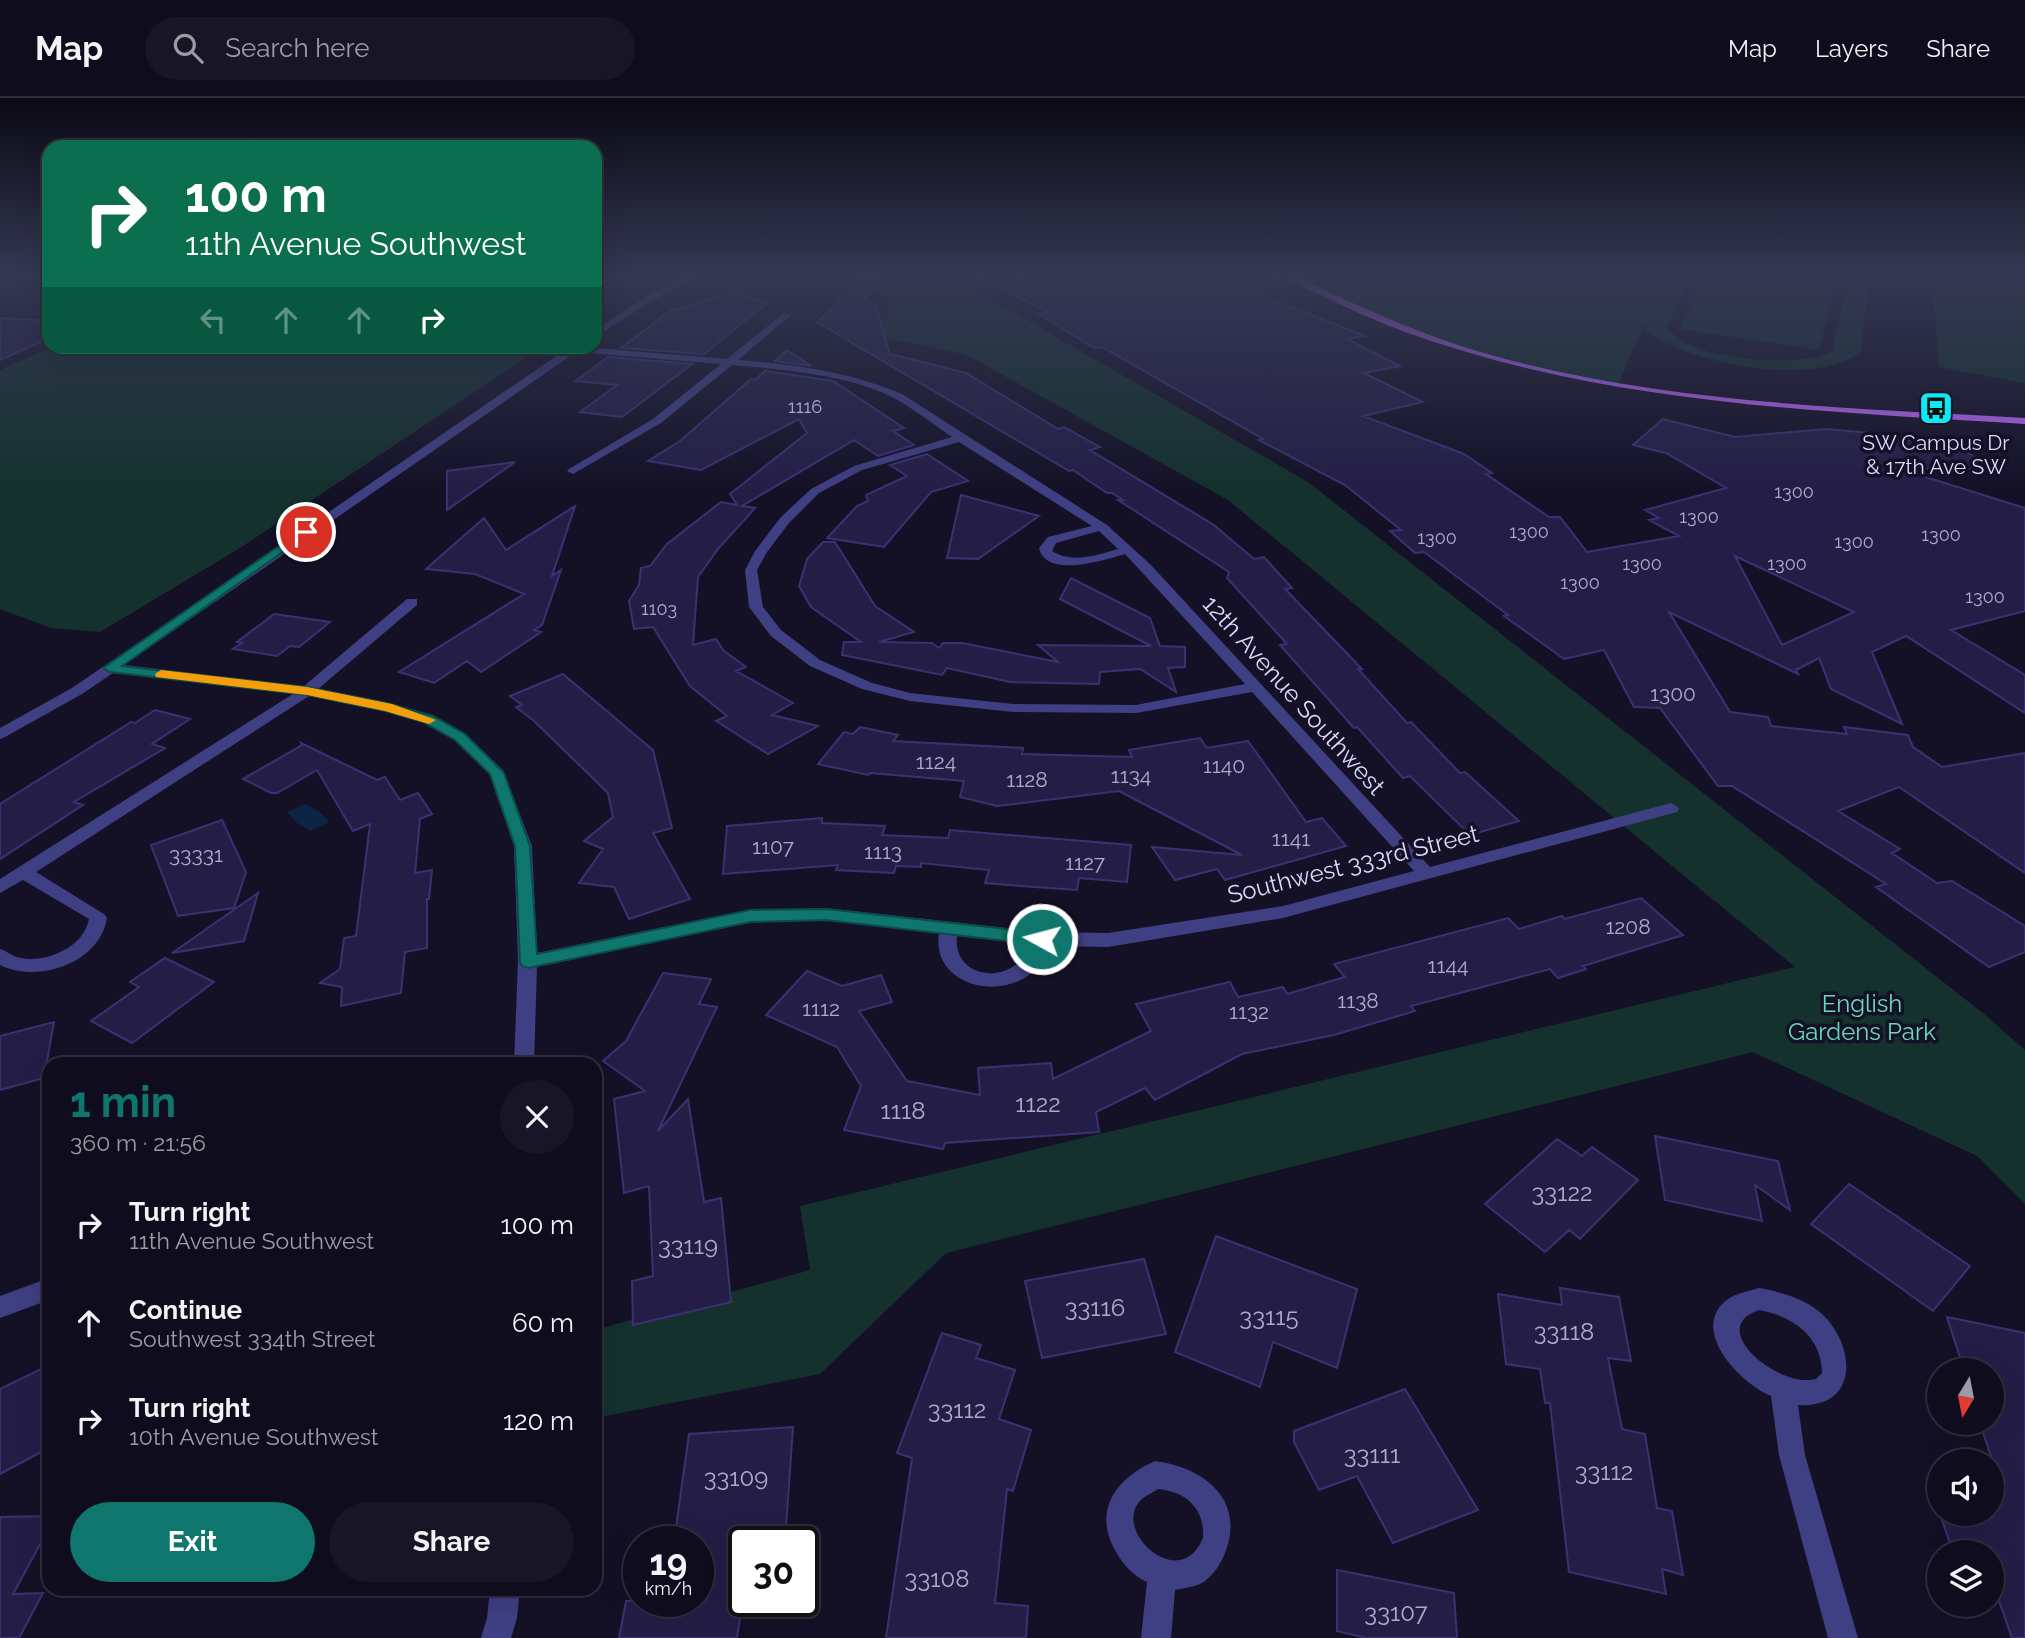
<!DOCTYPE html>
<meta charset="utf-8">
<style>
:root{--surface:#0f0d1d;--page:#181626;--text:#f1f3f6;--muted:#9b9ca4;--line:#2f2d3b;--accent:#0f766e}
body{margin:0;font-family:Raleway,sans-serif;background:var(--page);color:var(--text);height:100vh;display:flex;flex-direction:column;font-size:26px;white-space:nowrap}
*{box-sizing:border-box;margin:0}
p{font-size:23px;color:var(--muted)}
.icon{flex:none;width:38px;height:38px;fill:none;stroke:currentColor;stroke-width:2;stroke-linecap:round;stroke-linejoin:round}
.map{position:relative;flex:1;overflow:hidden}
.panel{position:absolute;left:42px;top:959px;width:560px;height:539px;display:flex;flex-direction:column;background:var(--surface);border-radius:21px;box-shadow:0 7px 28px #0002,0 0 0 2px var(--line)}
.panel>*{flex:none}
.guide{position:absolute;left:42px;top:42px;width:560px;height:214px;border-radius:21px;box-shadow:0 7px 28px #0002,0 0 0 2px var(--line);background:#0b6e4f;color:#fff;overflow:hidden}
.needle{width:46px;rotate:190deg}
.buttons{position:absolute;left:1927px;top:1260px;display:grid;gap:14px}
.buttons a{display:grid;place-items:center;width:77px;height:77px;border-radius:50%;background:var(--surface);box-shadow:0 7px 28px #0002,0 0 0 2px var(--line);font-size:35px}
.speed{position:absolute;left:623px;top:1428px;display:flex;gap:14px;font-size:35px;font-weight:700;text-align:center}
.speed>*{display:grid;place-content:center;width:91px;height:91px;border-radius:50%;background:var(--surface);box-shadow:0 7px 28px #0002,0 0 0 2px var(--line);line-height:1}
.speed small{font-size:18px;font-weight:400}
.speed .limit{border:4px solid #111;border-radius:10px;background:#fff;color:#111}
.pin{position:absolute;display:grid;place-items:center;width:60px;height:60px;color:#fff;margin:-30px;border:4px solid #fff;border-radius:50%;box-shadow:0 2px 7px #0007}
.me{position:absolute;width:77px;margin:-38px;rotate:277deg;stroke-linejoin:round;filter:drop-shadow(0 0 5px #0008)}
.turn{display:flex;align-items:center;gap:24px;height:147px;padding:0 28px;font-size:32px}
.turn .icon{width:91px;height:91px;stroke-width:2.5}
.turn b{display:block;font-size:49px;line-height:60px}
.lanes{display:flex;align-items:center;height:66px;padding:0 28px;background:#0003;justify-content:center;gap:35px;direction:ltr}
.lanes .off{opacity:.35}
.round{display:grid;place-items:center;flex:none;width:74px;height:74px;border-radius:37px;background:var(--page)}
.head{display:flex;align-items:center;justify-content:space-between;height:119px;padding:0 28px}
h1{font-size:42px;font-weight:700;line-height:52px;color:var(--accent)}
.button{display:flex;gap:14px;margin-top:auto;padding:14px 28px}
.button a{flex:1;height:80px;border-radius:42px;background:var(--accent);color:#fff;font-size:28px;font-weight:700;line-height:80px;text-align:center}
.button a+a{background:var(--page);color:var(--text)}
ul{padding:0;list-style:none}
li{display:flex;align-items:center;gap:21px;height:98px;padding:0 28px}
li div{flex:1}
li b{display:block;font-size:26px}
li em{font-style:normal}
header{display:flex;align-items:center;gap:42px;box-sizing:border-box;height:98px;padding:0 35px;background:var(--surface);border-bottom:2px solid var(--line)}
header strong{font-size:33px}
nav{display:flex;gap:38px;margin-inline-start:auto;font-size:24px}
.search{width:490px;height:63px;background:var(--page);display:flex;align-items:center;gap:18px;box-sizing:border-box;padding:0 24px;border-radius:38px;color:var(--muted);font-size:26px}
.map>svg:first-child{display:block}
</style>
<header>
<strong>Map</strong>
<div class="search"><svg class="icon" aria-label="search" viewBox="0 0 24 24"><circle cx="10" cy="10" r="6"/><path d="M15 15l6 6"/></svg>Search here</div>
<nav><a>Map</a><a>Layers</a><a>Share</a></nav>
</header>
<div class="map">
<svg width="2025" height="1540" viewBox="0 0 2025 1540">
<rect width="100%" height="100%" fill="#141127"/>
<path fill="#14312e" d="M790 177H948L1308 384 1984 916 2025 952V1106L1977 1058 1753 954 946 1155 820 1276 595 1320V1232L810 1172 800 1108 1795 869 1228 402 965 256 865 236 888 219V199L846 187Z
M1287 177H1664L1658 194 1668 177H1692L1667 228C1683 262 1802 272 1832 253L1848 183 1845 177H1866L1868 186 1861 253C1818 291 1687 266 1645 232L1644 226 1618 287 1579 280 1477 254 1386 225Z
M1707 177 1837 179 1819 252 1680 231Z
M1932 177H2025V285L1939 269Z
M54 248H542V249L240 450 100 534 51 530 0 511V272Z"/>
<path fill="#0d2444" d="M305 706 320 714 329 724 311 733 297 725 287 714Z"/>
<path fill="#241e47" stroke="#3b3172" stroke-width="2" fill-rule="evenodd" d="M867 177H880L864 202 875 206 890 256 966 275 1058 331 1064 329 1100 349 1090 352 1214 427 1254 461 1264 459 1292 490 1285 491 1362 571H1358L1407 625 1411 624 1460 675 1465 674 1519 723 1470 737 1410 678 1403 680 1357 629 1354 630 1280 547 1287 546 1227 480 1229 474 1118 402H1123L1112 395H1107L1073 372 1069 373 817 224Z
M972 177H1275L1276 187 1251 193 1365 238 1347 241 1400 268 1364 275 1423 304 1363 318 1464 356 1492 375 1486 376 1549 419H1560L1587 454 1679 438 1649 422 1659 420 1645 412 1726 390 1666 355 1633 347 1663 321 1735 339 1826 331 1893 337 1896 342H1950L1991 371H1900L2025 410V513L1951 532 2025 577V615L1906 538 1872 554 1902 626 1831 591 1819 560 1796 572 1798 576 1669 514 1730 614 1768 619 1771 628 1847 636 1844 629 1908 637 1913 649 1942 669 2025 655V775L1899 689 1838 713 1900 751 1892 755 1937 785 1952 783 2025 828V854L1989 869 1876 789 1886 786 1732 688H1718L1660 610 1634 609 1604 552 1564 561 1504 518 1508 517 1424 454 1415 455 1390 433 1401 432 1345 387 1259 342 1263 341 1102 249 1094 250 1039 216 1049 214ZM1735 458 1854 514 1782 547Z
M736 194 767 205 704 256 621 250 670 213Z
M0 220 49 223V240L0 262Z
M787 252 811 268 775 263Z
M608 259 692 266 622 319 580 314 617 287 576 283Z
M765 273 833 283 904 330 893 333 914 347 878 358 854 342 742 408 755 410 718 451 698 479 693 547 716 541 723 552 746 569 736 573 793 605 772 617 818 628 768 656 716 623 727 618 690 588 653 529 634 531 629 503 639 487 641 470 650 468 667 446 721 404 737 407 730 396 807 335 799 321 701 372 648 363 680 343 751 281 755 282Z
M927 356 968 383 931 394 884 449 827 440 857 408 868 403 866 397 907 378 890 367Z
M515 364 447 412V373Z
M961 397 1039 418 978 461 947 460Z
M575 408 552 478 561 472 542 527 534 532 541 534 481 574 467 563 434 585 399 574 524 496 475 476 426 471 484 420 506 452Z
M823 444H835L875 508 914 534 879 544 932 545 939 550 943 545H962L1058 564 1038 547 1151 548 1060 501 1071 480 1150 520 1160 548 1185 549V569L1168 570 1176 594 1140 571 1100 574 1099 586 1010 584 947 570 942 577 842 557 844 544H861L811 509 799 488 807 461Z
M274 516 330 524 299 549 290 548 277 558 233 551 242 545 237 544Z
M563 576 653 652 672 730 653 735 690 801 629 821 614 789 579 785 603 751 584 743 613 719 608 695 534 623 516 609 522 607 510 598Z
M155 612 190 621 152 646 165 650 74 704 83 707 0 761V706L131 624 135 625Z
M860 629 898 637 893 643 1023 650 1022 656 1132 659 1129 652 1200 640 1207 650 1248 643 1306 724 1322 720 1346 748 1225 782 1217 771 1175 782 1152 749 1242 757 1119 693 997 708 960 699 964 683 870 675 868 677 818 666 844 634 853 636Z
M301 645 377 682 385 679 400 702 418 695 432 716 420 721 415 775 432 772 429 801H427V850L405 854 401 895 341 908 342 889 320 885 340 871 344 840 356 838 370 726 353 733 317 672 277 695H271L243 681 302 647Z
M822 720V725L885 728 882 737 948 740 950 732 1131 747 1127 784 1079 780 1077 792 1020 788 985 785 989 772 921 765V769L896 768 894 775 836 772 838 767 723 776 727 728Z
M222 722 246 774 234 810 178 818 151 747Z
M258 795 244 843 172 855Z
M1641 800 1683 837 1583 868 1586 871 1558 880 1550 871 1411 908 1415 913 1334 937 1242 956 1155 1002 1145 990 1096 1014 1099 1034 945 1045 943 1051 844 1032 861 988 837 949 766 917 807 873 842 888 881 877 892 904 859 913 907 983 980 997 978 970 1051 965 1053 981 1151 933 1136 906 1230 884 1238 899 1283 889 1287 896 1345 879 1334 866 1508 820 1519 831 1562 818 1565 821Z
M165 860 214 884 132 945 91 923 139 889 130 884Z
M663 875 711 881 699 906 717 909 658 1033 688 1001 704 1104 721 1100 731 1204 633 1227 632 1183 653 1178 649 1088 624 1095 614 1001 645 993 603 963 626 943Z
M54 924 44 980 0 992V938Z
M1655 1038 1778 1063 1790 1112 1755 1087 1762 1123 1665 1102Z
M1557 1041 1582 1058 1592 1049 1638 1082 1580 1141 1569 1132 1545 1154 1485 1106Z
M1849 1086 1970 1168 1933 1213 1811 1126Z
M1216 1138 1357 1191 1337 1270 1273 1244 1260 1289 1175 1254Z
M1144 1161 1166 1236 1042 1260 1025 1183Z
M1560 1190 1619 1199 1631 1263 1608 1260 1622 1331 1645 1336 1657 1410 1672 1413 1683 1477 1662 1471 1666 1496 1569 1474 1550 1305H1545L1540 1271 1506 1266 1498 1196 1562 1207Z
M1947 1219 2025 1235V1540H2012L1992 1483V1454H1953L1940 1416H1992L1993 1365 1980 1325H1992V1272H1964Z
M942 1235 981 1247 976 1260 1015 1272 999 1321 1031 1332 1013 1393 1007 1391 995 1505 1028 1508 1026 1540H886L912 1360 897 1355Z
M49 1267V1350L0 1376V1291Z
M1405 1291 1478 1412 1393 1445 1357 1378 1319 1392 1294 1344V1333Z
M793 1329 785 1444H744V1492L737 1540H619L626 1503H698V1444H674L689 1336Z
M49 1418V1430L13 1496 43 1495 19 1540H0V1419Z
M1337 1472 1454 1495 1457 1540H1366L1337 1533Z"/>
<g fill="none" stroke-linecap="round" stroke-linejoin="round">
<path fill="#3f3f83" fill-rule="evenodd" d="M690 177H700L652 203 595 239V232L646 199Z
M784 215 791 217 738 262C793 266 851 274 902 296L1107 427 1150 466 1430 769 1671 705 1679 710 1677 714 1283 820 1108 849 1048 848C1044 857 1039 869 1030 876 997 903 931 886 939 835L826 822 750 824 537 869 534 966H514L518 864 514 748 490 677 455 642 423 624 384 613 309 598 36 774 104 816 107 820C100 865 38 886 0 867V851C7 853 13 859 21 860 47 865 84 849 89 821L23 782 0 795V781L293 596 113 575 82 596 5 639 0 641V630L72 590 571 248 727 261ZM576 254 721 266 653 321 569 371 567 373 573 376 661 325 732 267C779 271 852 277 894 300 914 311 933 326 952 339L854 368 811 391 781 419 755 453 745 472 749 509 771 538 810 568 862 591 910 603 1013 614 1136 615 1252 594 1414 773 1283 808 1108 835 1042 834 826 810 750 812 537 855 532 748 503 672 465 636 433 618 387 605 318 591 417 507V501H407L304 588 124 567ZM959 344 1092 428 1048 439 1039 450C1046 481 1105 462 1125 456L1245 586 1136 607 1013 606 910 595 872 585 820 562 781 532 763 509 757 472 767 454 789 425 819 395 862 372ZM1099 433 1118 451C1096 457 1073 466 1052 453L1056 445ZM957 838 1030 846C1026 855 1022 863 1014 868 988 885 953 871 957 838Z
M49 1180V1202L0 1220V1198Z
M1759 1190C1781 1194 1807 1201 1823 1217 1857 1250 1858 1311 1798 1307L1805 1357 1858 1540H1828L1779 1357 1771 1298C1741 1286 1687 1231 1728 1201 1736 1195 1750 1193 1759 1190ZM1759 1212C1792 1218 1822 1238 1822 1275L1816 1281C1780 1291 1704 1231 1759 1212Z
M1155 1363C1204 1369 1246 1402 1225 1455 1221 1466 1212 1479 1202 1485 1194 1489 1184 1490 1175 1492L1171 1540H1141L1147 1484C1133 1478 1123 1466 1116 1454 1092 1413 1116 1380 1155 1363ZM1158 1391C1187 1394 1205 1411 1203 1440 1180 1496 1112 1433 1140 1403 1144 1398 1153 1395 1158 1391Z
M490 1491H520L517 1520 511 1540H481L487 1520Z"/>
<path fill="#ba66f7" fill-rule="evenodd" d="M1283 177H1294C1349 204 1405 230 1464 249 1644 305 1838 309 2025 320V326C1817 313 1606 306 1408 235 1378 224 1349 211 1321 197 1308 191 1294 185 1283 177Z"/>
</g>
<linearGradient id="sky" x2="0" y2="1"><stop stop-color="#0b0915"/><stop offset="0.45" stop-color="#343852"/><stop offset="1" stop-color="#343852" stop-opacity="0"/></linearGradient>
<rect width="2025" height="393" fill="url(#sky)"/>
<path fill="#0f766e" stroke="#0a4d48" stroke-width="2" d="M302 432 311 434 122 568 307 589 387 605 433 618 465 636 504 675 530 748 537 856 750 812 826 811 1042 835 1051 841 1042 847 826 822 750 824 528 870 522 868 520 864 515 748 490 676 455 642 423 624 385 613 307 597 110 574 103 570Z"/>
<path fill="#f59e0b" d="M161 572 307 589 392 606 436 622 429 626 385 613 307 597 156 579 155 576Z"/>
<defs>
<g id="bus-square" transform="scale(1.75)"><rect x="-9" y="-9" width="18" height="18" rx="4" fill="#0fe7f3" stroke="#141127"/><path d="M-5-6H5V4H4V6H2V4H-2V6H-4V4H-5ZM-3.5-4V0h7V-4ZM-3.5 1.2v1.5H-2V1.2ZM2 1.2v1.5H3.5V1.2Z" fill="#111"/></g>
</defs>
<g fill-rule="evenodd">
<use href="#bus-square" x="1936" y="310"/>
</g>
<g text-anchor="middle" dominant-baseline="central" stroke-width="7" stroke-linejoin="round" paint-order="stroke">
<g font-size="18" fill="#adaad0">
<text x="805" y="308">1116</text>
<text x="1794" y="393">1300</text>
<text x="1699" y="418">1300</text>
<text x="1529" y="433">1300</text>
<text x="1941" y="436">1300</text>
<text x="1437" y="439">1300</text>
<text x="1854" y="443">1300</text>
<text x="1642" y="465">1300</text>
<text x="1787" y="465">1300</text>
<text x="1580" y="484">1300</text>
<text x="1985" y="498">1300</text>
<text x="659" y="510">1103</text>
</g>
<g font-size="21" fill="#dbd9fd" stroke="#141127">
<text x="1936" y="344">SW Campus Dr<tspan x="1936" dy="24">&amp; 17th Ave SW</tspan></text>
</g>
<g font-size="21" fill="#adaad0">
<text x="1673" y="595">1300</text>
<text x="936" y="663">1124</text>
<text x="1224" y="667">1140</text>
<text x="1131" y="677">1134</text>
<text x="1027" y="681">1128</text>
<text x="1291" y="740">1141</text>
<text x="773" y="748">1107</text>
<text x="883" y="753">1113</text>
<text x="196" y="756">33331</text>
<text x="1085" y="764">1127</text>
<text x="1628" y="828">1208</text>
<text x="1448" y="867">1144</text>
<text x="1358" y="902">1138</text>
<text x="821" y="910">1112</text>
<text x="1249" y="913">1132</text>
</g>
<g font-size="24" fill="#dbd9fd" stroke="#141127">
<text transform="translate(1294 597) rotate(48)">12th Avenue Southwest</text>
<text transform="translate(1353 766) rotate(-14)">Southwest 333rd Street</text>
</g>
<g font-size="24" fill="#68dab8" stroke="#141127">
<text x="1862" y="905">English<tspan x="1862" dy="28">Gardens Park</tspan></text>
</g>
<g font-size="24" fill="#adaad0">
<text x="1038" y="1005">1122</text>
<text x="903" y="1012">1118</text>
<text x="1562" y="1094">33122</text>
<text x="688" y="1147">33119</text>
<text x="1095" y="1209">33116</text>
<text x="1269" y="1218">33115</text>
<text x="1564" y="1233">33118</text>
<text x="957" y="1311">33112</text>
<text x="1372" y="1356">33111</text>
<text x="1604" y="1373">33112</text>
<text x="736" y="1379">33109</text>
<text x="937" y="1480">33108</text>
<text x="1396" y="1514">33107</text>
</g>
</g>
</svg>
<div class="buttons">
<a><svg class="needle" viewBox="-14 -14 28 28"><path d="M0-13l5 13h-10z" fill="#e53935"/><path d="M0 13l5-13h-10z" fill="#9b9ca4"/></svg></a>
<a><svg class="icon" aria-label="sound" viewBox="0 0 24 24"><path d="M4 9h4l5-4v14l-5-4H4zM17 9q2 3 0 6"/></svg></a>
<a><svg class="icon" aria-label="layers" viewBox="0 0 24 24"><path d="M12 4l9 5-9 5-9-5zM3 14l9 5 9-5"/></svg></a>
</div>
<div class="speed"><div>19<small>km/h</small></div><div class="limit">30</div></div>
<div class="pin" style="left:306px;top:434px;background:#d93025"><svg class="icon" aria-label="arrive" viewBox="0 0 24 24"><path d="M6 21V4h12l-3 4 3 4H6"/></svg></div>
<svg class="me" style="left:1042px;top:841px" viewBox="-20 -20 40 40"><circle r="17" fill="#0f766e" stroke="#fff" stroke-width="3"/><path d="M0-11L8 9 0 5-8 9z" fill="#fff"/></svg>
<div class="guide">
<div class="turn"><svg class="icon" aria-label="right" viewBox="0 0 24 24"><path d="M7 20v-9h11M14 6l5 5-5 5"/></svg><div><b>100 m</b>11th Avenue Southwest</div></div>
<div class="lanes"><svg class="icon off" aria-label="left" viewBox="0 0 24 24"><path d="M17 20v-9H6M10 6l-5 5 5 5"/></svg><svg class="icon off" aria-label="ahead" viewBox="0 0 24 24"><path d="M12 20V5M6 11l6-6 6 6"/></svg><svg class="icon off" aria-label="ahead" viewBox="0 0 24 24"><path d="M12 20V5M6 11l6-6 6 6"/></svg><svg class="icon" aria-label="right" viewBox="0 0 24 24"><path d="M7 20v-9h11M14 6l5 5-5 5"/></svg></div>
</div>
<section class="panel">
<div class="head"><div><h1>1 min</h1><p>360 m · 21:56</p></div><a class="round"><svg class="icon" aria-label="close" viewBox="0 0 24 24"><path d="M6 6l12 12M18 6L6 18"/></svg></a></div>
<ul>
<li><svg class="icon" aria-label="right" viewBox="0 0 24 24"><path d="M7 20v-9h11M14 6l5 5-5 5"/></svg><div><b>Turn right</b><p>11th Avenue Southwest</p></div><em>100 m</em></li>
<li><svg class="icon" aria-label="ahead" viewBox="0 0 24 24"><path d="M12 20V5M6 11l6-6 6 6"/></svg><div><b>Continue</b><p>Southwest 334th Street</p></div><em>60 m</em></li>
<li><svg class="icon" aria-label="right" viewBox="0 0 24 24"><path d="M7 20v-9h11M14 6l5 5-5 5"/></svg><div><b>Turn right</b><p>10th Avenue Southwest</p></div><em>120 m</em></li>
</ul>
<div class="button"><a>Exit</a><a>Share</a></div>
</section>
</div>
